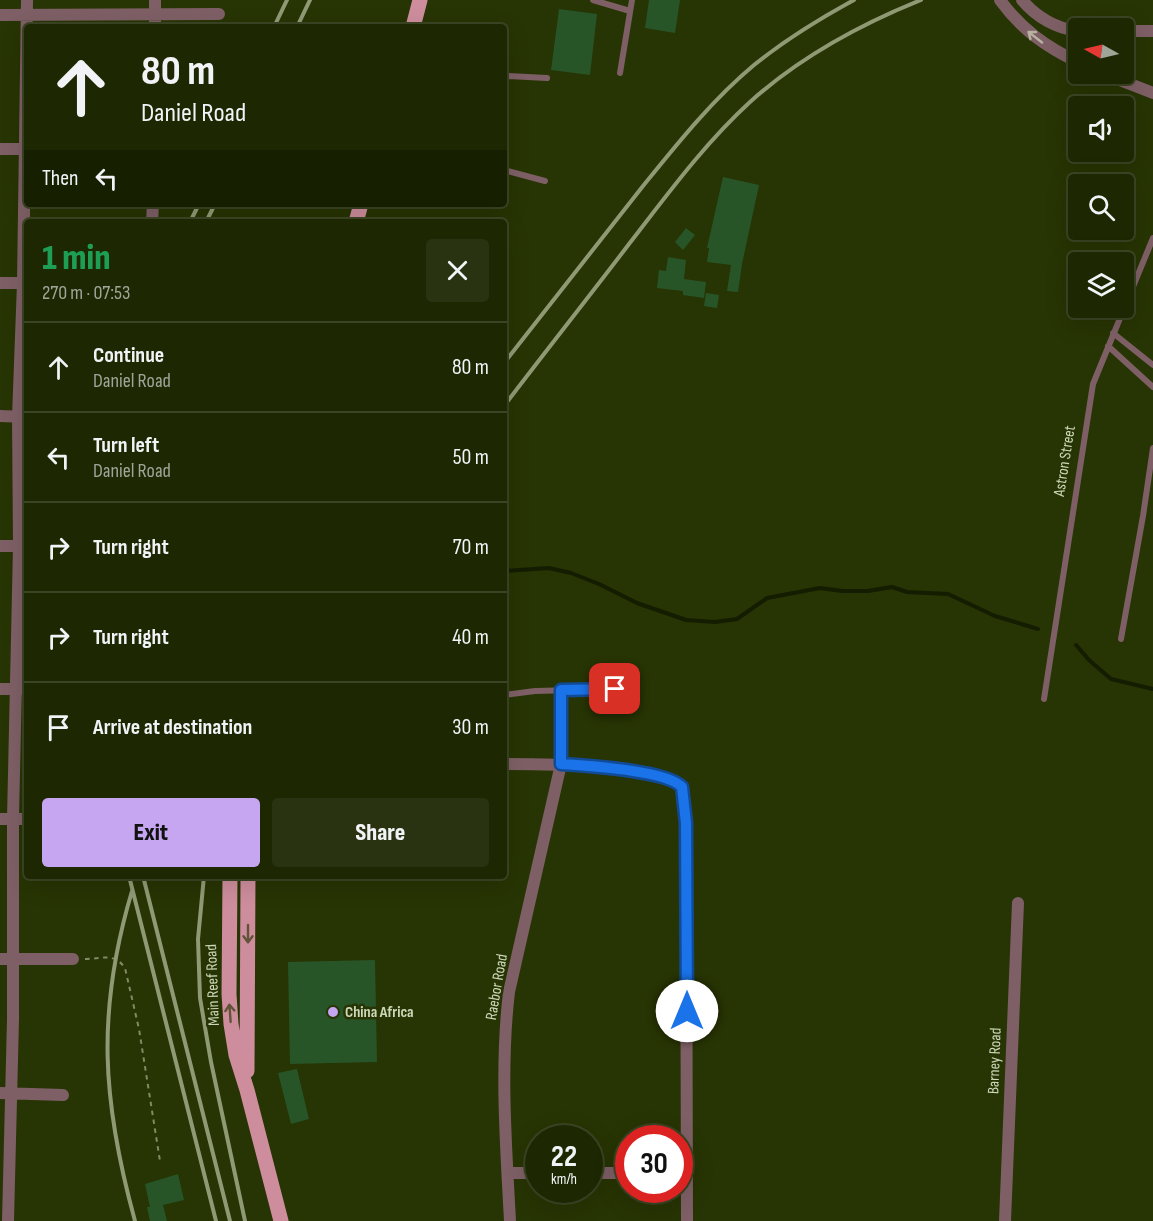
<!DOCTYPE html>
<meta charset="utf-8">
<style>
:root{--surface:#1d2702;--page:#2a3311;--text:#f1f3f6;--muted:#a0a599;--line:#3b4424;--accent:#c6a6f0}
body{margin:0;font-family:"Sofia Sans Condensed",sans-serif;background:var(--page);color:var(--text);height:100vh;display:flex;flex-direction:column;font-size:22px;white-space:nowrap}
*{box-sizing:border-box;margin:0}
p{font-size:20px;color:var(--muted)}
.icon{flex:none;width:33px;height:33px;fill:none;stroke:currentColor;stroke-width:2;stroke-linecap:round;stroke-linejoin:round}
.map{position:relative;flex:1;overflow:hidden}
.side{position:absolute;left:24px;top:219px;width:483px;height:660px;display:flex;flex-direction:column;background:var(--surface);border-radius:6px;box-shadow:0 6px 24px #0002,0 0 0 2px var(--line)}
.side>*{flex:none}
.hud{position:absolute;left:24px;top:24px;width:483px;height:183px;border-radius:6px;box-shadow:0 6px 24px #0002,0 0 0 2px var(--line);background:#1d2702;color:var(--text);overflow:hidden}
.needle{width:39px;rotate:278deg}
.controls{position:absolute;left:1068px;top:18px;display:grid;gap:12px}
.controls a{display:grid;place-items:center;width:66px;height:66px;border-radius:6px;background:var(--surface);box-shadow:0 6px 24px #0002,0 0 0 2px var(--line);font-size:30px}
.speed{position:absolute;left:525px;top:1125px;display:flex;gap:12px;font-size:30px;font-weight:700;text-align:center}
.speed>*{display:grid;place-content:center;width:78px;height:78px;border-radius:50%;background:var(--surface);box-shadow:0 6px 24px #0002,0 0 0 2px var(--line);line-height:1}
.speed small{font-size:15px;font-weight:400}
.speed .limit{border:9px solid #d22;background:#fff;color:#111}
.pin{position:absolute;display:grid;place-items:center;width:51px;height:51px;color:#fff;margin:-26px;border-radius:12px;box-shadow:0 3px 9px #0006}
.me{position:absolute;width:66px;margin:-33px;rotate:0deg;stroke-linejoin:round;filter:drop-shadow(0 0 4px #0008)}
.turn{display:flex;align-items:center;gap:21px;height:126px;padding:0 18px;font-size:27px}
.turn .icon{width:78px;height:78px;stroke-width:2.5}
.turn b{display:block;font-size:42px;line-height:51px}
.then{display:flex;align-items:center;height:57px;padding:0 18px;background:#0003;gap:12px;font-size:22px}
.round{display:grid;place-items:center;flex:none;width:63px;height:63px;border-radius:6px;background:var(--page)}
.head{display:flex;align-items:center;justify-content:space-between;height:102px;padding:0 18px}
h1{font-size:36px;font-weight:800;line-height:45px;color:#1e9e55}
.primary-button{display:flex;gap:12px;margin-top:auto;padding:12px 18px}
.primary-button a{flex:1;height:69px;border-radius:6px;background:var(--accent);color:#111;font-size:24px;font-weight:800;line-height:69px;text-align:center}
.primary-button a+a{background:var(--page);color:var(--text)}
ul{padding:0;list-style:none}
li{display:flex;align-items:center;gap:18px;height:90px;padding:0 18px;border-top:2px solid var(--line)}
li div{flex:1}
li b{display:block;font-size:22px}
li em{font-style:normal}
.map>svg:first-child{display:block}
</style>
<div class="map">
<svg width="1153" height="1221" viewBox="0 0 1153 1221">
<rect width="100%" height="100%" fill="#273403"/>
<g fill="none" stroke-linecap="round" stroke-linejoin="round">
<path stroke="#141d00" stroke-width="4" d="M504 571 549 568 571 573 599 584 637 603 686 620 715 622 737 619 767 598 820 588 842 591H868L892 587 907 592 948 594 995 616 1038 629
M1076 645 1089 660 1111 679 1153 689"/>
</g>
<path fill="#285528" d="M649 0H680L675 33 645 28Z
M559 9 597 14 590 75 551 70Z
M723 177 759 185 742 264 738 292 727 291 731 265 707 262 709 248H707Z
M686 228 695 235 683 250 675 242Z
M668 257 686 260 684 279 706 282 704 298 683 295V291L657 288 659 270 666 271Z
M706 293 719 295 717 308 704 306Z
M375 960 377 1062 290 1064 288 962Z
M297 1069 309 1119 291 1124 278 1073Z
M178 1174 184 1200 163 1205 167 1221H150L147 1207H150L145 1184Z"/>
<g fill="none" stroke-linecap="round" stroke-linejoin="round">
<path stroke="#808c65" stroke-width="2" stroke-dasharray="4.5 4.5" stroke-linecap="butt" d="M85 959C102 959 114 952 125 968L139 1029 160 1161"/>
<path stroke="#7e5f66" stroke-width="6" d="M593 0 630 11
M620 73 632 0
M504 81 507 76 547 78
M504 170 545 181
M1113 333 1153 365
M1108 346 1153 387
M1121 639 1143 516 1153 448
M561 690V764
M504 695 535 691 615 689
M1044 699 1093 384 1153 238"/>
<path stroke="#7e5f66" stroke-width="12" d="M1000 0C1021 29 1046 47 1078 62
M1022 0C1036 17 1057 29 1078 31
M0 15 219 14
M155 27V0
M1124 31H1153
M1104 74 1153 93
M0 149H27
M152 222 153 204
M0 283H27
M0 416 27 417
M0 546H27
M0 689H27
M504 764C538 764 661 765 683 787L686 823 687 1221
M0 819H27
M0 959H73
M0 1093 63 1095
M508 1173H538
M590 1173H628
M8 1221 13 1019V819L19 546 18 417 23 283 27 0
M510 1221C506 1145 500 1068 509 992L561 764
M1005 1221 1018 903"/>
<path stroke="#cd8d9c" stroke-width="15" d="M413 27 420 0
M356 222 361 204
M230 876 229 994 231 1024 236 1055 247 1090 281 1221
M247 1071 248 876"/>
<path stroke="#8f9a75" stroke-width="4" d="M274 27 287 0
M297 27 310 0
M190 222 199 204
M206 222 215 204
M504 363C550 304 596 245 643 186 677 144 712 100 754 65 785 40 819 19 854 0
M504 406C545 352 588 298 629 244 667 195 704 144 750 102 800 57 859 25 921 0
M129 876 216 1221
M143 876 230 1221
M204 876 198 939 200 998 211 1062 245 1221
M132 891C96 1012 102 1101 135 1221"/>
</g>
<defs><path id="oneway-shaft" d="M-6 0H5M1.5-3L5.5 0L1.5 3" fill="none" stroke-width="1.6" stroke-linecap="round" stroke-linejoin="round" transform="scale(1.5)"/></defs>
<use stroke="#b5b39f" href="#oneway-shaft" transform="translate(1035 37) rotate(-142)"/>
<g stroke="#615339">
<use href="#oneway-shaft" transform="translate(248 934) rotate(90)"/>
<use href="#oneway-shaft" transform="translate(230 1013) rotate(-94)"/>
</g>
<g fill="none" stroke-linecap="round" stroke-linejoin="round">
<g stroke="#114b97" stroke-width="15">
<path id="route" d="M615 689 561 690V764C587 766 666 770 682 787L686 823 687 1011"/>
</g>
<use href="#route" stroke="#1a73e8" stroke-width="10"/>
</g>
<circle fill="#c6a6f0" stroke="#273403" stroke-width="2" cx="333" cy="1012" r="6"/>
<g text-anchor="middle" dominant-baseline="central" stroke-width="5" stroke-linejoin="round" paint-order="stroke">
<g font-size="16" fill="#ccd7b8" stroke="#273403">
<text transform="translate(1065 461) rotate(-81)">Astron Street</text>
<text transform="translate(213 985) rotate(-92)">Main Reef Road</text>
<text transform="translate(497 987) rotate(-80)">Raebor Road</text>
<text transform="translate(995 1061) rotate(-88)">Barney Road</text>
</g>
<g font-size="16" font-weight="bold" fill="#ccd7b8" stroke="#273403" text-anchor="start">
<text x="345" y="1012">China Africa</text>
</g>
</g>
</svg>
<div class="controls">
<a><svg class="needle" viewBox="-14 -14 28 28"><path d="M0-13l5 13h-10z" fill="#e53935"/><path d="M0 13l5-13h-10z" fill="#a0a599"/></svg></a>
<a><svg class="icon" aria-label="sound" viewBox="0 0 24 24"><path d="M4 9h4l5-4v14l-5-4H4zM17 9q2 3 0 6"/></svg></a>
<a><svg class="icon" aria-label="search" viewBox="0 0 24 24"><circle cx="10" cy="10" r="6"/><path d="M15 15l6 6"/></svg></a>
<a><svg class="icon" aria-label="layers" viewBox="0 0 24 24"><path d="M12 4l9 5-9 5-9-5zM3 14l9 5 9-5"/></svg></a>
</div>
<div class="speed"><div>22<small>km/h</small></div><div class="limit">30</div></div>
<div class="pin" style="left:615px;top:689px;background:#d93025"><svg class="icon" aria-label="arrive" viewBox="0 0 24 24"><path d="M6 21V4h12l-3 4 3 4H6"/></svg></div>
<svg class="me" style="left:687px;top:1011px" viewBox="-20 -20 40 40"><circle r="19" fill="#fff"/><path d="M0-13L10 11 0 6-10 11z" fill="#1a73e8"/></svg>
<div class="hud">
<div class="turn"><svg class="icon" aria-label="ahead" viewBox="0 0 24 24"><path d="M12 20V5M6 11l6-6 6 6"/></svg><div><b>80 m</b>Daniel Road</div></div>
<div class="then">Then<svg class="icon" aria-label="left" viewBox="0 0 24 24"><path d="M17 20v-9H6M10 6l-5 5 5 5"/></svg></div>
</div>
<section class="side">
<div class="head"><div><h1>1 min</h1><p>270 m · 07:53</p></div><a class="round"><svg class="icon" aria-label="close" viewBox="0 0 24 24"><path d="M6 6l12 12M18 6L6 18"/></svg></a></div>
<ul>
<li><svg class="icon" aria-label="ahead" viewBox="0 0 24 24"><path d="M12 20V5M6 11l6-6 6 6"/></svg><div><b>Continue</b><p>Daniel Road</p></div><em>80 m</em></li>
<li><svg class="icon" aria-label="left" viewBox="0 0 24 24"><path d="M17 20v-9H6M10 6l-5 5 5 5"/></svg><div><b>Turn left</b><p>Daniel Road</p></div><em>50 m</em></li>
<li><svg class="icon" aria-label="right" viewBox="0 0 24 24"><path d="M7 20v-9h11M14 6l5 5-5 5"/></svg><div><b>Turn right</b></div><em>70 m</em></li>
<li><svg class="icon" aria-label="right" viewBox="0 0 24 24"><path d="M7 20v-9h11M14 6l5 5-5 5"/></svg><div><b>Turn right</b></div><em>40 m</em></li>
<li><svg class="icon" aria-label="arrive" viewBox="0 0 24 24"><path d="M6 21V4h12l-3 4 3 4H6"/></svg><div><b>Arrive at destination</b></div><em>30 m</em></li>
</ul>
<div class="primary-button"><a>Exit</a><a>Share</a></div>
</section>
</div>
